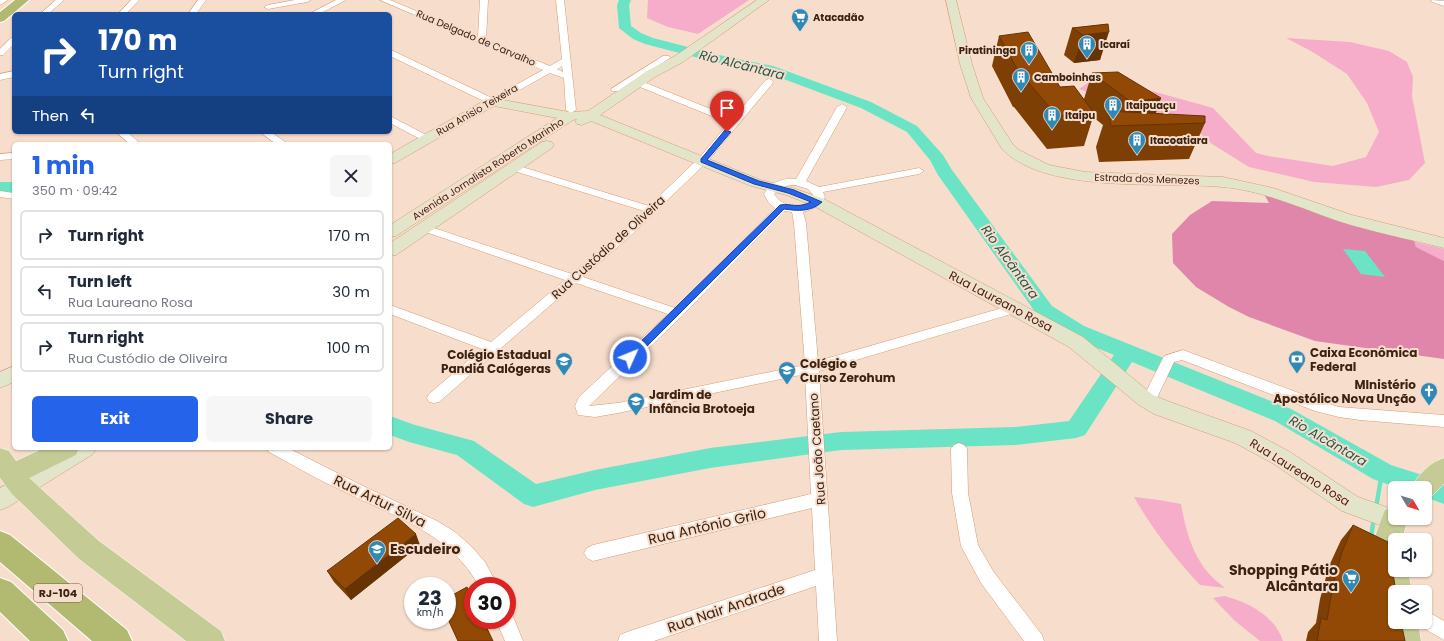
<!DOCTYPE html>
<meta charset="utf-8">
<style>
:root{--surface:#fff;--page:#f6f6f7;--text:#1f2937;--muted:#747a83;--line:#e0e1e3;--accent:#2563eb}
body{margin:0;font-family:Poppins,sans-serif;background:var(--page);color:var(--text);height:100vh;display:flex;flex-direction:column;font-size:15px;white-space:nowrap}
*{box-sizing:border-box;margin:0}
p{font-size:13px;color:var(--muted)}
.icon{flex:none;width:22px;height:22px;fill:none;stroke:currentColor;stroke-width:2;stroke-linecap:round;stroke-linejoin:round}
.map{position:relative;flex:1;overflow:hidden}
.sheet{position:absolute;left:12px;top:142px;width:380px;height:308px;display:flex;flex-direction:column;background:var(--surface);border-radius:6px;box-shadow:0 1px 3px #0004}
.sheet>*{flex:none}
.banner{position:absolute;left:12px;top:12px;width:380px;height:122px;border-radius:6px;box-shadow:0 1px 3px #0004;background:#1a4fa0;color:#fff;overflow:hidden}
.needle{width:26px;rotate:128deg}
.fabs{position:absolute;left:1388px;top:481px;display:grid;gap:8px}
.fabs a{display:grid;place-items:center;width:44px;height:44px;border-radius:6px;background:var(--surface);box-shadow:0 1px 3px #0004;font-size:20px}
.speed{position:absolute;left:404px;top:577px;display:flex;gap:8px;font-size:20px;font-weight:700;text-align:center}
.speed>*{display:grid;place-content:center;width:52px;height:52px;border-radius:50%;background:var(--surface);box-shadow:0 1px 3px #0004;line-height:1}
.speed small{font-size:10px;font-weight:400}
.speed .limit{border:6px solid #d22;background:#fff;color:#111}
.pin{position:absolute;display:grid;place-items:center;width:34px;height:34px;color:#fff;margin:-41px -17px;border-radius:50% 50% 50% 0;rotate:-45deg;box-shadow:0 0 4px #0007}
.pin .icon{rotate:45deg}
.me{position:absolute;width:44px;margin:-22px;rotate:46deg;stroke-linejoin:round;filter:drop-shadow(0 0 3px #0008)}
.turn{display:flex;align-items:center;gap:14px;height:84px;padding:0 20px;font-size:18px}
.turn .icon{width:52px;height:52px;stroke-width:2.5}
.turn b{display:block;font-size:28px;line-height:34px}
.then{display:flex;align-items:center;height:38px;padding:0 20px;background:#0003;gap:8px;font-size:15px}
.round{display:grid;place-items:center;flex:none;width:42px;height:42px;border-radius:6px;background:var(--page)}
.headline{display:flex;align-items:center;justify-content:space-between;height:68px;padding:0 20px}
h1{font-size:24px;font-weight:700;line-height:30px;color:var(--accent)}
.button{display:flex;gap:8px;margin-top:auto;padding:8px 20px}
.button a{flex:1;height:46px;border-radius:6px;background:var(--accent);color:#fff;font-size:16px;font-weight:700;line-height:46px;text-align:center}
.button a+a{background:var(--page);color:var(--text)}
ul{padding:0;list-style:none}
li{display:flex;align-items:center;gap:12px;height:50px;margin:0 8px 6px;padding:0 12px;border:2px solid var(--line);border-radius:6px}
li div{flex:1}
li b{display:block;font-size:15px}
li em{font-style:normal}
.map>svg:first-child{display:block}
</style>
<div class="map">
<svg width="1444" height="641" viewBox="0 0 1444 641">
<rect width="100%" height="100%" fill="#f7ddcc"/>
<path fill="#f6adc9" d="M648 0H749L698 34 668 27 647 18Z
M1286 38 1350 42 1389 51 1407 62 1413 77 1412 96 1425 163 1409 180 1376 187 1314 182 1249 167 1212 144 1193 127 1143 112 1079 89 1098 76 1213 108 1256 153 1268 156 1333 166 1366 157 1379 132 1367 103 1347 74 1311 51Z
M1415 242 1444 249V261L1416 247Z
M1134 497 1159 500 1181 504C1186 531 1192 555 1211 576 1215 580 1220 584 1225 588L1200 585C1175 558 1152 529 1134 497Z
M1224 596C1248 602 1275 616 1283 641H1260L1235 621 1213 598Z"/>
<path fill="#e086ab" d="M1264 194 1414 240 1416 247 1444 261V359L1315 341 1249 317 1229 307 1196 287 1173 263 1172 234 1190 215 1212 201 1269 203Z"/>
<path fill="#6ae4c5" d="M1343 249 1365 251 1385 277 1361 274Z"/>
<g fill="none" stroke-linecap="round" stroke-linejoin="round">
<path stroke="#6ae4c5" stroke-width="4.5" d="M1376 508 1382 472
M1371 537 1374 518"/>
<path fill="#6ae4c5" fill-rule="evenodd" d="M619 0H631L629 5 631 26 641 33 653 38 719 55 773 66 871 102 917 126 943 155 952 170 1052 306 1084 326 1291 409 1391 465 1444 482V504L1425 497V488H1398L1373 479 1275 421 1132 362 1085 435 1076 438 1016 445 841 450 710 468 595 490 533 507 524 504 457 455 409 442 390 435V416L415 425 474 441 536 484 595 470 710 448 841 432 1016 427 1069 421 1114 355 1068 336 1038 316 938 175 930 160 907 132 861 108 765 72 718 63 645 44 633 39 619 28 617 5Z
M0 182H14V192H0Z"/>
<g stroke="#d99b72" stroke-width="1">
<path id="minor" d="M0 0H8L0 5Z
M56 0H64L48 14H40Z
M131 0H139L126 14H118Z
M198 0H206L196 14H188Z
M295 0H311L307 2 268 9 264 7 268 5Z
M336 0H346L319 14H309Z
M380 0H390L478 37 480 0H488L486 40 550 66 562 59 556 0H564L576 110 571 113 566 110 564 78 550 73 492 105 390 56V51H393L492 98 543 70ZM562 66 563 72 557 69Z
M1431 0 1444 1V6L1432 2Z
M11 38H14V44L3 55H0V49Z
M663 56H669L670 58 618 91H612L611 89Z
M14 71V77L0 80V74Z
M769 79 772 80 773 82 772 84 707 162 627 239 583 277 675 308 775 208 769 203 764 194C771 182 782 178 796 179L837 107 842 104 847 107 806 181 819 187 919 168 924 171 919 174 823 192 825 197C819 206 814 209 803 212L806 223 818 361 1016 304 1021 305 1022 308 1021 311 819 371 837 641H819L816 586 654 641H618L620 635 627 632 815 570 812 508 593 561 587 558 584 553 587 548 593 545 811 494 805 374 618 413 595 417 578 415 575 406 579 397 668 314 576 283 439 402 434 403 429 402 427 398 429 394 482 349 390 314V305L491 342 565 280 420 230 418 228 420 226H428L572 274 619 235 644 211 511 170 510 168 511 166H519L649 206 699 158 729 123 635 85 634 83 635 81H641L733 118 766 80ZM795 185 808 189 815 197C804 210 783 209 774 194 780 187 786 185 795 185ZM784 211 792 212 794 223 805 365 618 403 589 406 682 316Z
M390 116 430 137 432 139 427 142 424 141 390 123Z
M116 132H127L141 144H130Z
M260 132H271L288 144H276Z
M14 153V159L0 160V154Z
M0 191 14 193V199L0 197Z
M1183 350 1323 402 1339 407 1444 415V427L1360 420 1339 417 1315 411 1182 360 1174 362 1156 400 1151 401 1146 400 1144 396 1164 356Z
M959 443 964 445 967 449 968 493 978 545 993 571 1042 635 1044 641H1024L981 583 961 546 952 493 951 449 954 445Z
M266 448H288L359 484 437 521 455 532 471 546 485 562 498 586H479C450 534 398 518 347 493 320 481 295 466 269 452Z
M1425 610 1444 621V640L1418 625 1417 622H1425Z
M507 612 512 614 523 641H505L496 620H507Z"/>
</g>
<g stroke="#d99b72" stroke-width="1">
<path id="secondary" d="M757 0H769L683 62 655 77 600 115 761 180 796 189 824 199 1083 337 1153 395 1170 402 1251 431 1290 452 1358 497 1395 510V518H1404L1405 520 1402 527 1393 530 1342 511 1274 464 1235 443 1154 414 1139 405 1069 347 812 205 786 195 751 186 591 121 582 125 577 124 575 121 577 119 573 120 396 236 390 237V225L557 118 494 106 395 163 390 164V154L487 99 492 98 569 112 588 111 647 71 675 56Z
M946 0H956L972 64 983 98 1012 143 1019 150 1049 165 1085 172 1223 177 1273 188 1352 215 1444 238V248C1409 239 1372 232 1338 221 1300 208 1262 190 1222 187 1161 181 1047 195 1002 149L971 98 960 64Z
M547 141 552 142 554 145 552 148 396 255 390 256V243L542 142Z
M14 366V382L0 388V372Z
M67 448H96L93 454 8 507 0 510V488Z"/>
</g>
<g stroke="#fff" stroke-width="1">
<path id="primary" d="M0 448 9 451 16 461 44 448H79L76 455 29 478 99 541 221 631 225 641H186L79 559 12 494 0 478Z
M1444 458V484L1433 495 1425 498V488H1411C1418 475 1430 462 1444 458Z
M1395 507V518H1408L1403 536V540H1395V570H1408L1412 592H1395V604L1387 601 1382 592 1375 536 1385 510Z
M1395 611V622H1418L1421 641H1391L1388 622 1392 612Z"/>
</g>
<g stroke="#fff" stroke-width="2">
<path id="trunk" d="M15 0H29L4 21 0 22V12Z
M0 531 10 535 127 630 132 641H92L0 562Z
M0 578 11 582 63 630 68 641H30L0 612Z"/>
</g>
<use href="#minor" fill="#fff" fill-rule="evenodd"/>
<use href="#secondary" fill="#e2e5ca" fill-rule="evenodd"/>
<use href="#primary" fill="#c5cb95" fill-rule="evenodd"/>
<use href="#trunk" fill="#b2ba72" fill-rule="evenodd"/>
</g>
<path fill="#7d3f04" d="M1108 24 1100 60 1074 63 1064 55 1072 28Z
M999 36 1060 87 1084 99 1092 73 1161 98 1156 113 1205 123 1189 159 1099 162 1096 147 1103 125 1093 117 1084 146 1047 149 1014 107H1013L992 66Z
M1353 525 1405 641H1306L1308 632 1316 623 1320 599 1329 566 1341 540Z
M420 545 351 600 334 582 327 571Z"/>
<path fill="#663304" d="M1109 32 1100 60 1074 63 1083 35Z
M1161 98 1151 124 1123 125 1131 102Z
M416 534 420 545 351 600 345 589Z"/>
<path fill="#914905" stroke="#663304" d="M1108 24 1109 32 1083 35 1072 28Z
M1028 32 1060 87 1074 86 1094 113 1057 116 1023 76H1021L999 36Z
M1118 72 1161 98 1131 102 1092 73Z
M1108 111 1205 116V123L1111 126Z
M398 518 416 534 345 589 327 571Z
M1353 525 1388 542 1396 592H1395V622H1401L1405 641H1317L1321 618 1327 620 1333 585 1342 552Z
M467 587 473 600V620H483L493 641H458L447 617V598Z"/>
<path fill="#2563eb" stroke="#184099" d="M725 130 731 132 707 160 759 181 794 190 822 202C811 212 798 211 784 209L634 359H627L626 357 627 355 780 205C793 203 796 209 811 202L788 193 754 184 701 162V159Z"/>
<defs>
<g id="supermarket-pin" transform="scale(0.9)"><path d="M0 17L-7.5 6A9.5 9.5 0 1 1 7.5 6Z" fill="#2e89b6" stroke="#f7ddcc"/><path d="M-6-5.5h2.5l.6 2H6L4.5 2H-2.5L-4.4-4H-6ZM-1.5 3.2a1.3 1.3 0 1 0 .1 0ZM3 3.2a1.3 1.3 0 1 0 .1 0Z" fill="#fff"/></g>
<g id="building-pin" transform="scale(0.9)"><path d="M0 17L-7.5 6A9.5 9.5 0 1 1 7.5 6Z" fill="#2e89b6" stroke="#f7ddcc"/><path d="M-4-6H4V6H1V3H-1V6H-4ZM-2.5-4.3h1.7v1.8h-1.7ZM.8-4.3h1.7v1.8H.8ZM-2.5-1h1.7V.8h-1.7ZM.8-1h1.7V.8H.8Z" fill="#fff"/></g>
<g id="bank-pin" transform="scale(0.9)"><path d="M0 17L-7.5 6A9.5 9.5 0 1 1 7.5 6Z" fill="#2e89b6" stroke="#f7ddcc"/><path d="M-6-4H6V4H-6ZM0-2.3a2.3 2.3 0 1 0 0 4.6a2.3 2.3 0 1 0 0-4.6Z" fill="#fff"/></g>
<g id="school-pin" transform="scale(0.9)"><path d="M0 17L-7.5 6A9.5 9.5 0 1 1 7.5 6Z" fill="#2e89b6" stroke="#f7ddcc"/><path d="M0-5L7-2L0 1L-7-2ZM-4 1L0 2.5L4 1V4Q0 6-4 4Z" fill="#fff"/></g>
<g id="church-pin" transform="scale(0.9)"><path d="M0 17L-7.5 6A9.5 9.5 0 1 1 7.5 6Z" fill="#2e89b6" stroke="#f7ddcc"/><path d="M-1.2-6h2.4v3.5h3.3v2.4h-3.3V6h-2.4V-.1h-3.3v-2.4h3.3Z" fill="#fff"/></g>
</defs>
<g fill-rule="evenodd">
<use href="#supermarket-pin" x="800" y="17"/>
<use href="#building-pin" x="1087" y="44"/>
<use href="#building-pin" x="1029" y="50"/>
<use href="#building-pin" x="1021" y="77"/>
<use href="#building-pin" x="1113" y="105"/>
<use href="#building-pin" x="1052" y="115"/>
<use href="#building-pin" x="1137" y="140"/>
<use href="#bank-pin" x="1297" y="359"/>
<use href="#school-pin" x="564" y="361"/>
<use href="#school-pin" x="787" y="370"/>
<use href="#church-pin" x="1429" y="391"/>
<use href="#school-pin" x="636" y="401"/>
<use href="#school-pin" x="377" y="549"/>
<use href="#supermarket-pin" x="1351" y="578"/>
</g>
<g text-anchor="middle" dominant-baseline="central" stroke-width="4" stroke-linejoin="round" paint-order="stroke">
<g font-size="10" font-weight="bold" fill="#3b2211" stroke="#f7ddcc" text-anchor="start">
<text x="813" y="17">Atacadão</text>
<text x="1100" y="44">Icaraí</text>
<text x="1016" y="50" text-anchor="end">Piratininga</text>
<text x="1034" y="77">Camboinhas</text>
<text x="1126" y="105">Itaipuaçu</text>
<text x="1065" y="115">Itaipu</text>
<text x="1150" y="140">Itacoatiara</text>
</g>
<g font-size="10" fill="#3b2211" stroke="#f7ddcc">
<text transform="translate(476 38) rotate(23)">Rua Delgado de Carvalho</text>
<text transform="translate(477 110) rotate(-30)">Rua Anísio Teixeira</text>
<text transform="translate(488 169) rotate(-33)">Avenida Jornalista Roberto Marinho</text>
<text transform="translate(1147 179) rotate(2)">Estrada dos Menezes</text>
</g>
<rect fill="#f7ddcc" stroke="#735a49" stroke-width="1" x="34" y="584" width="48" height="18" rx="3"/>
<g font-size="11" font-weight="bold" fill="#3b2211">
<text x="58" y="593">RJ-104</text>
</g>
<g font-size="12" fill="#3b2211" stroke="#f7ddcc">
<text transform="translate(608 247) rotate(-42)">Rua Custódio de Oliveira</text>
<text transform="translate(1001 301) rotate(28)">Rua Laureano Rosa</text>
<text transform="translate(817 449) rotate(-94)">Rua João Caetano</text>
<text transform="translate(1300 472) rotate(32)">Rua Laureano Rosa</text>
</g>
<g font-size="12" font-weight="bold" fill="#3b2211" stroke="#f7ddcc" text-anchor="start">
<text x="1310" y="352">Caixa Econômica<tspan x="1310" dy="14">Federal</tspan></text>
<text x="551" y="354" text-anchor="end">Colégio Estadual<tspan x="551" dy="14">Pandiá Calógeras</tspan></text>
<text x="800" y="363">Colégio e<tspan x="800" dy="14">Curso Zerohum</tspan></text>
<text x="1416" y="384" text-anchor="end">MInistério<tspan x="1416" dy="14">Apostólico Nova Unção</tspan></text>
<text x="649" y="394">Jardim de<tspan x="649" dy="14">Infância Brotoeja</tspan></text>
</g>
<g font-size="13" font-style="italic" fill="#24574a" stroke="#f7ddcc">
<text transform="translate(742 65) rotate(14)">Rio Alcântara</text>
<text transform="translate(1010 262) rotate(54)">Rio Alcântara</text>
<text transform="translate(1328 441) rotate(30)">Rio Alcântara</text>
</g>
<g font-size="14" fill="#3b2211" stroke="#f7ddcc">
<text transform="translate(380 501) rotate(26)">Rua Artur Silva</text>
<text transform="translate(707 526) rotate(-13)">Rua Antônio Grilo</text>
<text transform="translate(726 608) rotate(-19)">Rua Nair Andrade</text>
</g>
<g font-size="14" font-weight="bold" fill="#3b2211" stroke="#f7ddcc" text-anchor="start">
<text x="390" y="549">Escudeiro</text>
<text x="1338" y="570" text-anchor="end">Shopping Pátio<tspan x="1338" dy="16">Alcântara</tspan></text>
</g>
</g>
</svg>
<div class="fabs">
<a><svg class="needle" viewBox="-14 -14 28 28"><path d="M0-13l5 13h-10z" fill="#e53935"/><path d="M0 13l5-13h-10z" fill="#747a83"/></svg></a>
<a><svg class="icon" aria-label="sound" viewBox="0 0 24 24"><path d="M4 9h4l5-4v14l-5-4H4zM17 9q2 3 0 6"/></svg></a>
<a><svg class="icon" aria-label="layers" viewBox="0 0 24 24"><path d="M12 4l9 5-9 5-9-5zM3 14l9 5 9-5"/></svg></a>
</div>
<div class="speed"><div>23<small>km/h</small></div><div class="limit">30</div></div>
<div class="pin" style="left:727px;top:132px;background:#d93025"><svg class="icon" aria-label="arrive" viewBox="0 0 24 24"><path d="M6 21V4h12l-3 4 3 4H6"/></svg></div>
<svg class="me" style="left:630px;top:357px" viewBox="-20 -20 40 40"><circle r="17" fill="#2563eb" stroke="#fff" stroke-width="3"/><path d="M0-11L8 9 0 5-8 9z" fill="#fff"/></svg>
<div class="banner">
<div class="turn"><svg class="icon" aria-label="right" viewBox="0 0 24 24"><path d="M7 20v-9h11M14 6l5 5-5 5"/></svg><div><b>170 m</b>Turn right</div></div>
<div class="then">Then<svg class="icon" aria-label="left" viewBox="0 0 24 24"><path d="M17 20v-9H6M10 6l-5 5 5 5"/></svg></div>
</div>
<section class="sheet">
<div class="headline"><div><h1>1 min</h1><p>350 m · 09:42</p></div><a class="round"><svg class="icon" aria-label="close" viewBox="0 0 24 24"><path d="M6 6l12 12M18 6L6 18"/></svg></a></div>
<ul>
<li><svg class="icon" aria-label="right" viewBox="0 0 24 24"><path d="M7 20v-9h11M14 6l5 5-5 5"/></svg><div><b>Turn right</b></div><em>170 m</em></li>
<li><svg class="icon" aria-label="left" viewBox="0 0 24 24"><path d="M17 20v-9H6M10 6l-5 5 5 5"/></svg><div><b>Turn left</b><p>Rua Laureano Rosa</p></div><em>30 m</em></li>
<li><svg class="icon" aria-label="right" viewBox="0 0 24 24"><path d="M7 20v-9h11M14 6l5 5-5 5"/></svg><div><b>Turn right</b><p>Rua Custódio de Oliveira</p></div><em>100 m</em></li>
</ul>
<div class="button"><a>Exit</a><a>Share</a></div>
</section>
</div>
